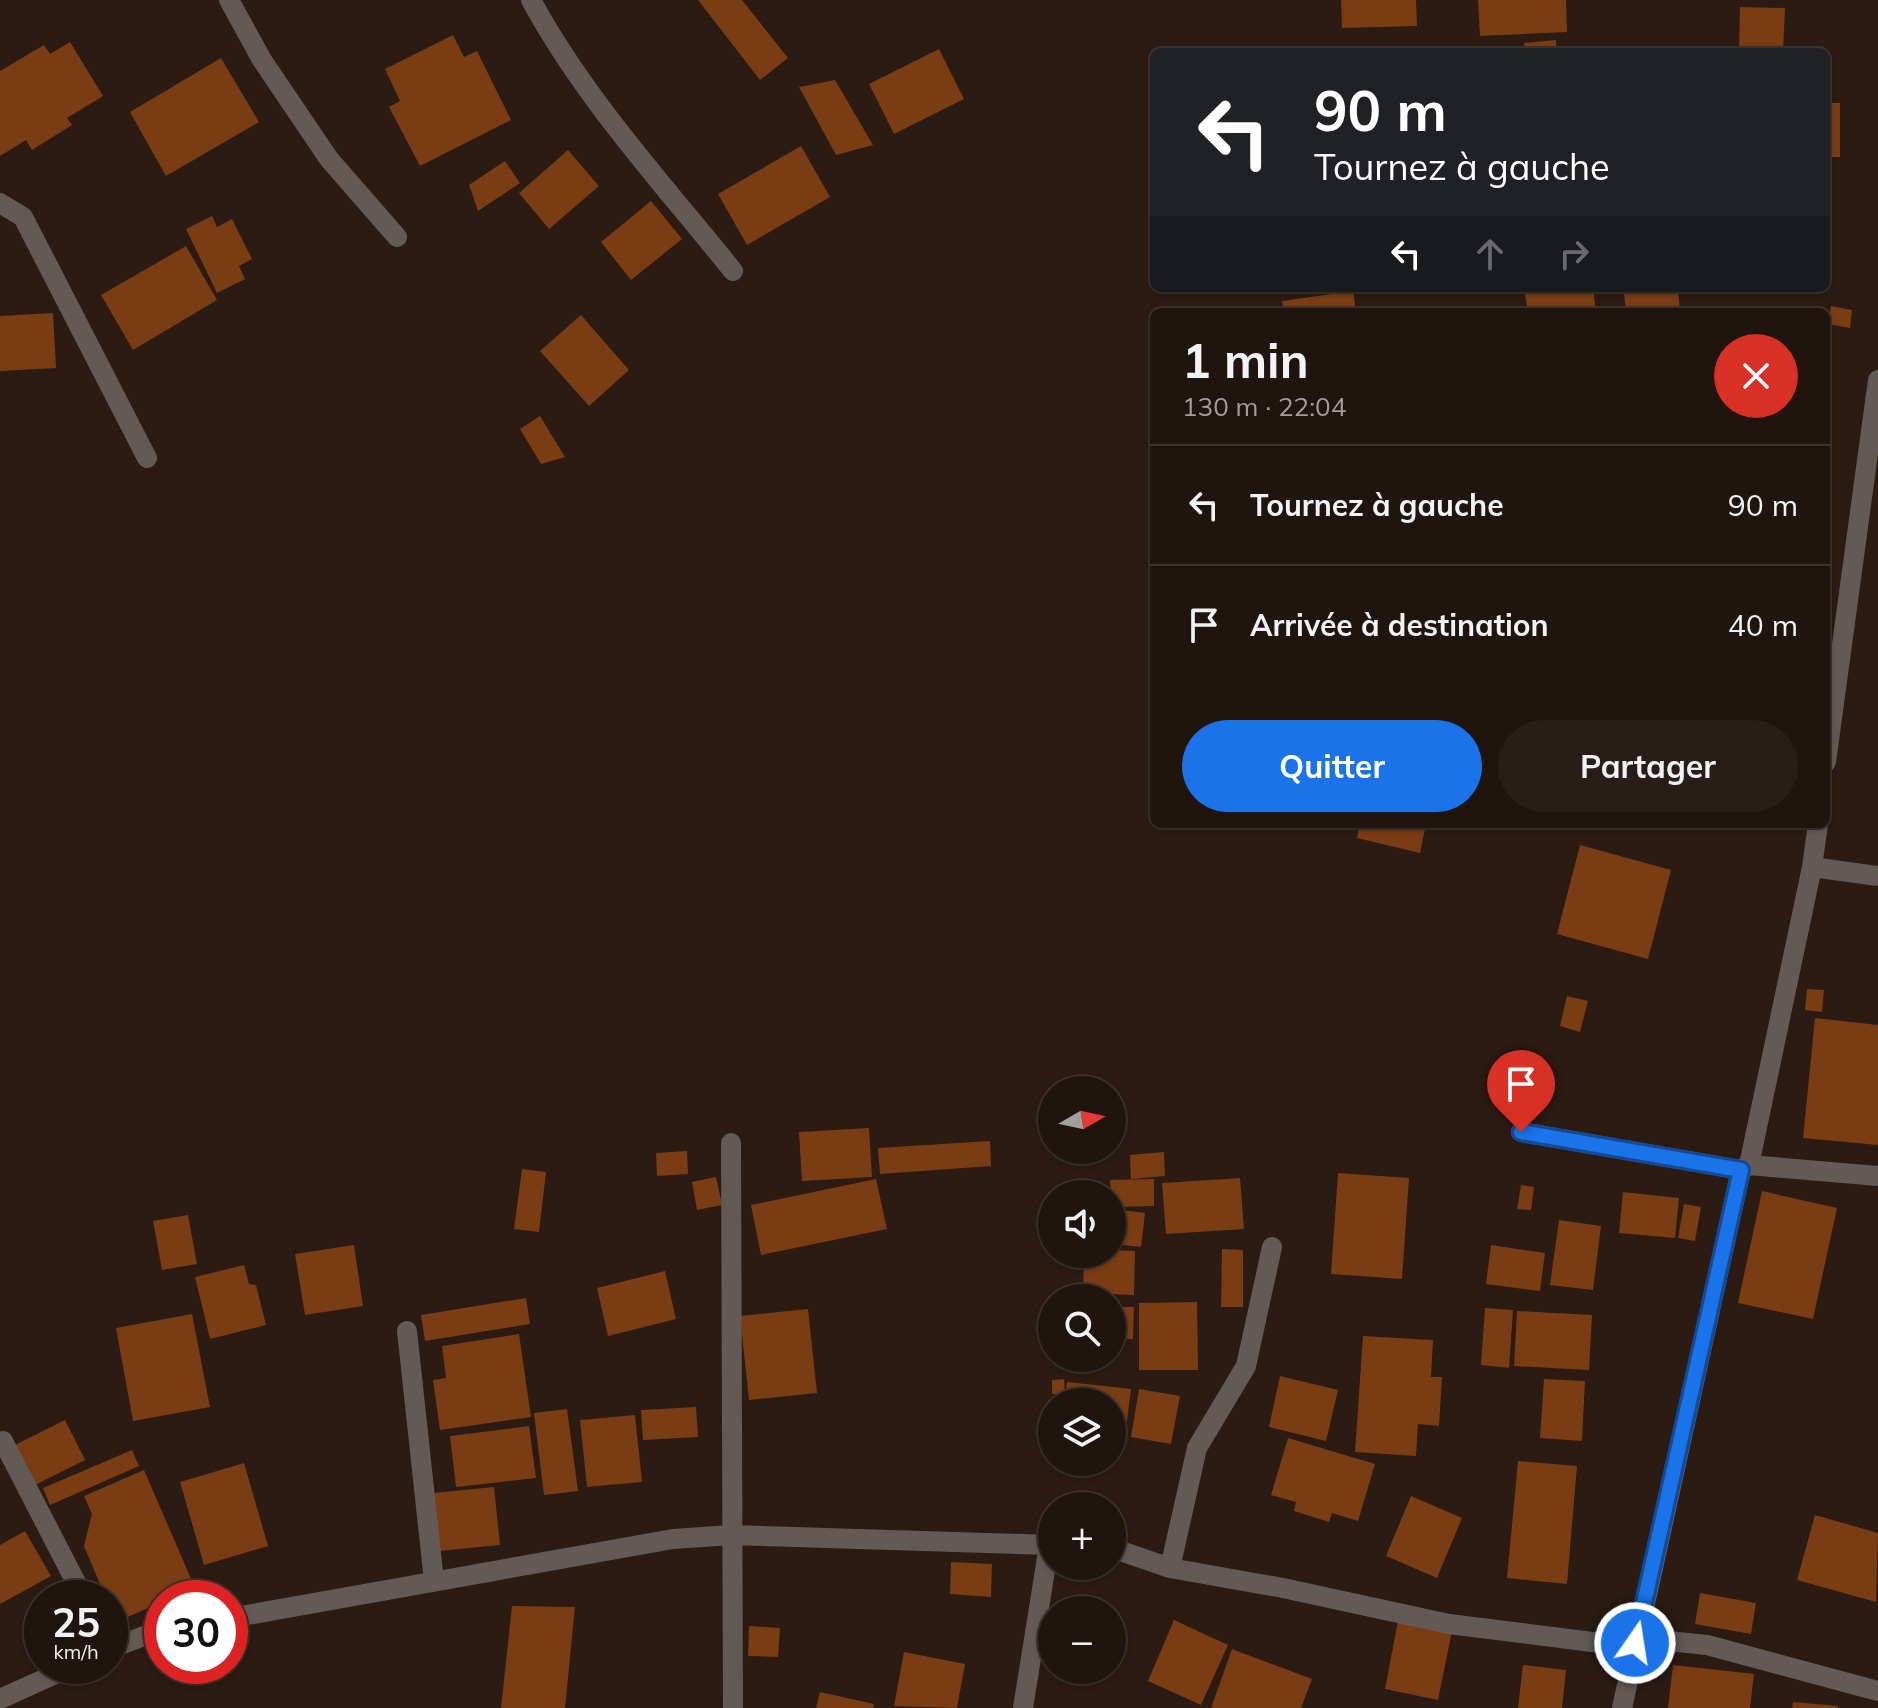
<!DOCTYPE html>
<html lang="fr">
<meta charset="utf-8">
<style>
:root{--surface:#20140e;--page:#281d17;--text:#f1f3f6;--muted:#a29e9e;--line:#3d332e;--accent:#1a73e8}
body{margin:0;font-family:Mulish,sans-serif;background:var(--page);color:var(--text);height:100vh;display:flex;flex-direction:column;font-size:30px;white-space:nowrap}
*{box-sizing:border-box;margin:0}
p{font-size:26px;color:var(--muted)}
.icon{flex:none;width:44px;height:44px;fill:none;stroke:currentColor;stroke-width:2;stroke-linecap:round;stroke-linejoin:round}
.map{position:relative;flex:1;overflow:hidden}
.sheet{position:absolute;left:1150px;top:308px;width:680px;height:520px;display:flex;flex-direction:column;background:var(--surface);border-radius:12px;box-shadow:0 2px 6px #0004,0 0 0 2px var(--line)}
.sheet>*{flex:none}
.top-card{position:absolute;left:1150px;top:48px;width:680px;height:244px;border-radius:12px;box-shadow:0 2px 6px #0004,0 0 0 2px var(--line);background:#202124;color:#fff;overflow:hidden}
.needle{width:52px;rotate:81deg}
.controls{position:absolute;left:1038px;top:1076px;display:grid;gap:16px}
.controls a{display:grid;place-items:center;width:88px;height:88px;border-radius:50%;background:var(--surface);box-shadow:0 2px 6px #0004,0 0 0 2px var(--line);font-size:40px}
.speed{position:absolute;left:24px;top:1580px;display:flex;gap:16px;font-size:40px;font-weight:700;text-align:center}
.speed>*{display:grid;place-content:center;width:104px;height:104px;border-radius:50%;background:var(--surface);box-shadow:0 2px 6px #0004,0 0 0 2px var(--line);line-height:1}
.speed small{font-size:20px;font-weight:400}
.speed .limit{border:12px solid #d22;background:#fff;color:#111}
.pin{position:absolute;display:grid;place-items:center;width:68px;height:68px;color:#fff;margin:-82px -34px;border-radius:50% 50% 50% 0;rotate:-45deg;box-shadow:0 0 8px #0007}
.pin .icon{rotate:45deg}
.me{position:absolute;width:88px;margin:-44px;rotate:13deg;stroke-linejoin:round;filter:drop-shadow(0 0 6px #0008)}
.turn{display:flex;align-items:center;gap:28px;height:168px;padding:0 32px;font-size:36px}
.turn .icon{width:104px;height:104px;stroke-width:2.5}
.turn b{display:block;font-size:56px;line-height:68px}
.lanes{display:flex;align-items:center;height:76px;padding:0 32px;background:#0003;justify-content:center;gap:40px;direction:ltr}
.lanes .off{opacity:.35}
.round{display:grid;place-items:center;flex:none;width:84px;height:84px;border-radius:42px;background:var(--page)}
.headline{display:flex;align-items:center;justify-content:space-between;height:136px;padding:0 32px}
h1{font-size:48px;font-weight:700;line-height:60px}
.cta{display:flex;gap:16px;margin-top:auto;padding:16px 32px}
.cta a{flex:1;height:92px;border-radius:48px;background:var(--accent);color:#fff;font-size:32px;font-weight:700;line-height:92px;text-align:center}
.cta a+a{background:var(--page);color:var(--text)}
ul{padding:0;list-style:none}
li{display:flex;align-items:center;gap:24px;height:120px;padding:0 32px;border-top:2px solid var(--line)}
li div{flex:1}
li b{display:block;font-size:30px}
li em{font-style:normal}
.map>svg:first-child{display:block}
</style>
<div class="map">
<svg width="1878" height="1708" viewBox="0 0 1878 1708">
<rect width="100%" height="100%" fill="#2b1b12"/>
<path fill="#7a3c13" d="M698 0H742L788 58 760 80Z
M1341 0H1416L1417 26 1342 28Z
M1478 0H1566L1567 32 1480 36Z
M1740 7 1785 8 1783 52H1739Z
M453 35 464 57 477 51 511 120 420 166 389 107 400 101 385 69Z
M1556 40 1557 52H1525L1524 43Z
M70 42 103 96 67 118 72 125 32 150 26 140 0 156V71L44 45 50 54Z
M939 49 964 99 894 134 869 84Z
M221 58 259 122 166 176 130 112Z
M835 80 873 145 836 155 799 87Z
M1826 103H1840V157H1826Z
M801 146 830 197 747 245 718 194Z
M568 150 599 186 549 229 519 193Z
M505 161 520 183 478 211 469 185Z
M651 201 682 239 631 280 601 242Z
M212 216 217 227 232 219 252 259 239 266 245 279 217 293 186 229Z
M186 246 217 300 133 350 101 295Z
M1524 288H1593L1596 312H1528Z
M1674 288H1678L1680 312H1626L1624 293Z
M1353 291 1356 312H1284L1282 301Z
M1831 306 1852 310 1850 328 1828 324Z
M53 313 56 368 0 371V316Z
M581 315 629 370 589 406 540 351Z
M1826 334H1832L1829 380 1826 379Z
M540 416 565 457 541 464 520 429Z
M1360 824H1426L1420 853 1357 838Z
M1580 845 1671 870 1648 959 1557 934Z
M1807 989 1824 990 1822 1012 1805 1010Z
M1567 996 1588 1001 1580 1032 1560 1026Z
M1815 1018 1878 1025V1145L1803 1138Z
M869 1128 872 1177 802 1181 799 1132Z
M990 1141 991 1166 880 1174 878 1148Z
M687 1151 688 1174 657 1176 656 1153Z
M1164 1152 1165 1176 1131 1179 1130 1155Z
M522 1169 546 1172 539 1232 514 1229Z
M1338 1173 1409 1178 1402 1279 1331 1274Z
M716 1177 722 1205 697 1210 692 1182Z
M1240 1178 1244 1229 1166 1234 1162 1183Z
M876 1179 887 1229 761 1255 751 1205Z
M1154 1179V1206L1112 1207 1110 1180Z
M1521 1185 1534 1187 1531 1210 1517 1209Z
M1762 1191 1837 1208 1813 1319 1738 1303Z
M1623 1192 1679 1198 1675 1238 1619 1233Z
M1684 1204 1701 1207 1695 1241 1678 1238Z
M1112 1209 1145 1213 1141 1247 1112 1244Z
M188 1215 197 1264 162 1270 153 1221Z
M1559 1220 1601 1226 1593 1290 1550 1285Z
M354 1245 363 1306 305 1315 295 1254Z
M1491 1245 1545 1253 1540 1291 1486 1284Z
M1222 1249 1243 1250V1307H1221Z
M1112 1250 1135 1251 1134 1295 1083 1293 1084 1254H1112Z
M244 1265 249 1284 256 1285 266 1325 210 1339 195 1277Z
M665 1271 676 1319 608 1336 597 1288Z
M526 1298 530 1324 425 1341 421 1315Z
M1197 1302 1198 1370H1139V1303Z
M1112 1307H1134L1133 1339 1112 1338Z
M1485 1308 1513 1310 1509 1368 1481 1365Z
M808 1309 817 1393 749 1400 740 1316Z
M1517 1311 1592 1315 1589 1370 1514 1366Z
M192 1314 210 1407 133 1421 116 1328Z
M519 1334 531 1417 440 1430 433 1380 446 1378 442 1346Z
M1363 1336 1433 1340 1431 1377H1442L1439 1426 1418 1424 1416 1456 1355 1452Z
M1280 1376 1338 1390 1326 1441 1269 1427Z
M1064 1379 1065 1394H1052V1380Z
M1544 1379 1585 1381 1582 1441 1540 1438Z
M1067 1382 1131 1389 1125 1437 1112 1436V1402H1065Z
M1139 1389 1180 1396 1171 1444 1131 1437Z
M696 1407 698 1437 643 1440 641 1410Z
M567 1409 578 1491 544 1495 534 1413Z
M635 1415 642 1482 587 1487 580 1420Z
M65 1420 85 1460 33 1486 13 1446Z
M529 1426 536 1478 456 1487 450 1436Z
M1288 1438 1375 1464 1358 1521 1332 1513 1329 1522 1294 1511 1296 1502 1271 1495Z
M132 1450 139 1466 50 1505 43 1488Z
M1518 1461 1577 1466 1567 1584 1507 1578Z
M244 1463 268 1546 204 1565 180 1482Z
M144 1470 195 1588 171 1598H162V1602L116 1622 110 1607V1598H106L84 1546 92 1514 84 1496Z
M494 1487 500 1545 439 1551 434 1493Z
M1411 1496 1462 1518 1437 1578 1386 1556Z
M1815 1515 1878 1533 1876 1602 1797 1580Z
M25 1531 51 1576 0 1604V1545Z
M951 1562 992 1564 991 1597 950 1594Z
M1700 1593 1756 1603 1751 1634 1695 1624Z
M512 1606 575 1607 565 1708H501Z
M1174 1620 1228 1645 1201 1705 1148 1681Z
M1398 1621 1452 1631 1438 1700 1385 1689Z
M749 1626 780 1628 778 1657 748 1656Z
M1232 1649 1312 1679 1301 1708H1211Z
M904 1652 965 1664 957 1708 894 1706Z
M1523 1665 1566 1670 1562 1708H1518Z
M1673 1665 1754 1674 1750 1708H1668Z
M820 1692 874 1704 873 1708H816Z
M1793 1702 1838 1706V1708H1792Z"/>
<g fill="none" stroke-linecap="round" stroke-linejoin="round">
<path stroke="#635a56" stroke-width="20" d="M229 0 262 60 329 159 397 237
M531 0C584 98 663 184 733 271
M0 203 23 217 147 458
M1826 762 1878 380
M1812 867 1878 876
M1521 1132 1741 1170
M731 1143 733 1708
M1749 1165 1878 1176
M407 1331 434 1581
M0 1442 3 1441 84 1598
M1112 1548 1170 1568 1283 1588 1449 1624 1600 1643 1668 1641 1707 1645 1878 1691
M1170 1568 1197 1448 1246 1366 1272 1247
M230 1618 673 1539 731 1535 1052 1545
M110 1649 162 1629
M0 1699 73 1666
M1023 1708 1049 1545
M1622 1708 1741 1170 1749 1165 1812 867 1818 824"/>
</g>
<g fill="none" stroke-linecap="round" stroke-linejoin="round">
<g stroke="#114b97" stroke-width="20">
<path id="route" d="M1521 1132 1741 1170 1635 1643"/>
</g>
<use href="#route" stroke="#1a73e8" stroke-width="14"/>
</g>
</svg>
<div class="controls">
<a><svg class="needle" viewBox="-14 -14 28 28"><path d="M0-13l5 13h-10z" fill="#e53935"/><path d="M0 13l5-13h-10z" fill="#a29e9e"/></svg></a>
<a><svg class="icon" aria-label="sound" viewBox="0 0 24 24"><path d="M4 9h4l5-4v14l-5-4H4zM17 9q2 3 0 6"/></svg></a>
<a><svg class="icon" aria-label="search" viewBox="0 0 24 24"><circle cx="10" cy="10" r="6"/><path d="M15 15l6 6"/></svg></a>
<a><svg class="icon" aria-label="layers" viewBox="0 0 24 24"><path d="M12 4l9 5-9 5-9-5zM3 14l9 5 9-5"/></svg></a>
<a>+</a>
<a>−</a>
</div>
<div class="speed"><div>25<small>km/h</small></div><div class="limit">30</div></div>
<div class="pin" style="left:1521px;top:1132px;background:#d93025"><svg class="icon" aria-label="arrive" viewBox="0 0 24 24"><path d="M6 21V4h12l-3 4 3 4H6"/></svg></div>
<svg class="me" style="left:1635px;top:1643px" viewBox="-20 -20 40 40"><circle r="17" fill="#1a73e8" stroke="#fff" stroke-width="3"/><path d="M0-11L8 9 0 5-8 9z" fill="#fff"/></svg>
<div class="top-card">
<div class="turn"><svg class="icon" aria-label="left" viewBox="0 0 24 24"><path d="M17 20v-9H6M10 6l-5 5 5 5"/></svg><div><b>90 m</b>Tournez à gauche</div></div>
<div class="lanes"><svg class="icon" aria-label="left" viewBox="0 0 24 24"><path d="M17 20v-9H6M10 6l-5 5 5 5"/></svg><svg class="icon off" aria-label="ahead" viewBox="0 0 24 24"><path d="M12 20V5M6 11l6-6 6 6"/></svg><svg class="icon off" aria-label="right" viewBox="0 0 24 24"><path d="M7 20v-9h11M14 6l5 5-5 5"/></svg></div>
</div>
<section class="sheet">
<div class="headline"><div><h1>1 min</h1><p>130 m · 22:04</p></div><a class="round" style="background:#d93025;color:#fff"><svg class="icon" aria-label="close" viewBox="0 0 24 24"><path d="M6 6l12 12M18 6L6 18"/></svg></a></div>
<ul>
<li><svg class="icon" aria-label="left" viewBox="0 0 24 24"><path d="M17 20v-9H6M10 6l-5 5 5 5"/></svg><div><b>Tournez à gauche</b></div><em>90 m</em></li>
<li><svg class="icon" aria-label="arrive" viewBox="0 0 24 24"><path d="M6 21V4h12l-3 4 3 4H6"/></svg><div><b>Arrivée à destination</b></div><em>40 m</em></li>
</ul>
<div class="cta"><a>Quitter</a><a>Partager</a></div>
</section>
</div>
